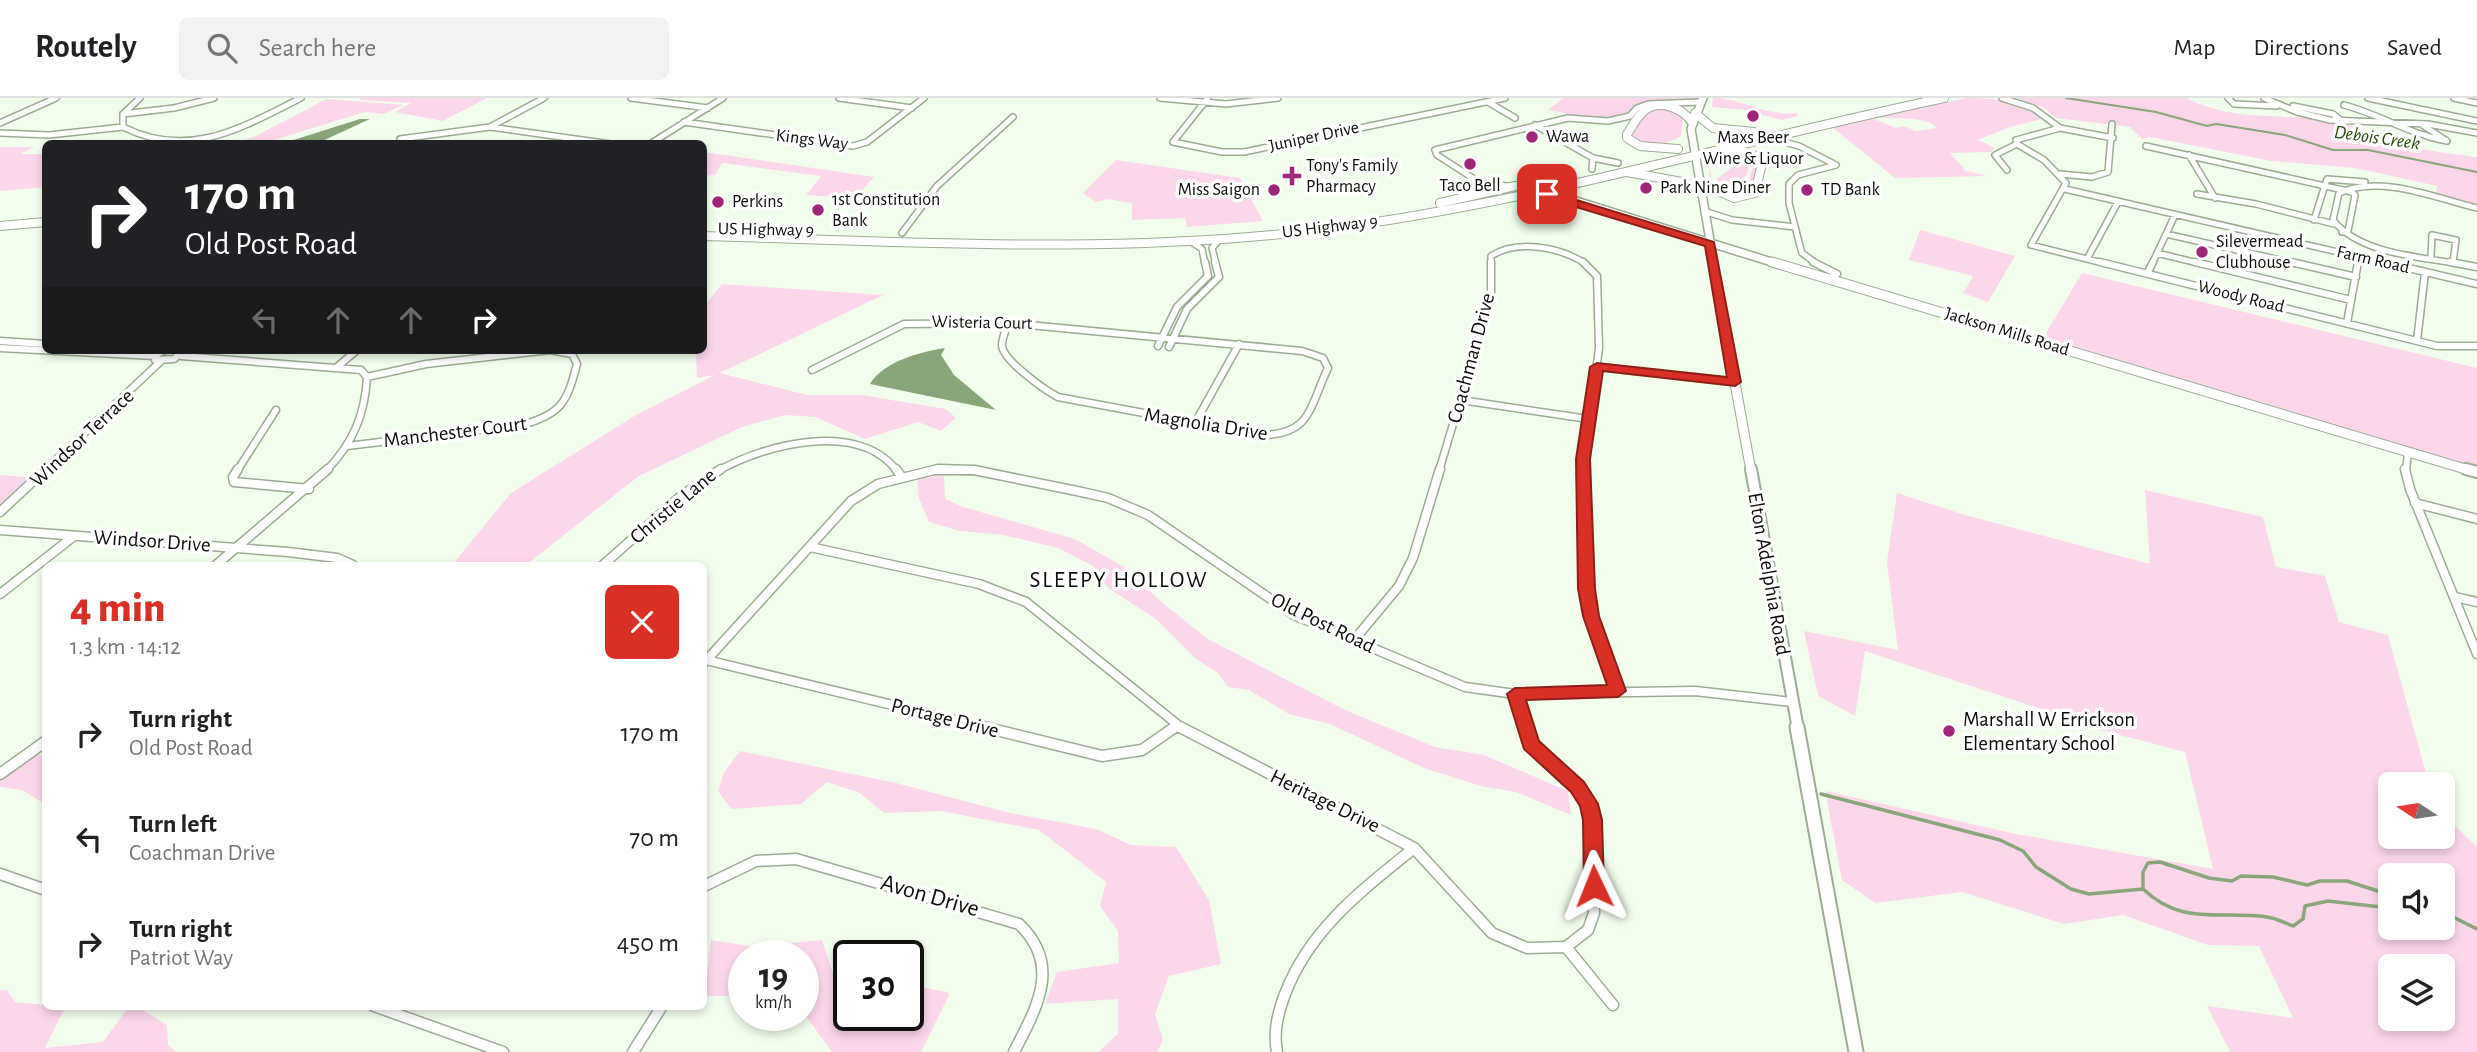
<!DOCTYPE html>
<meta charset="utf-8">
<style>
:root{--surface:#fff;--page:#f2f2f2;--text:#202124;--muted:#757577;--line:#e0e0e0;--accent:#d93025}
body{margin:0;font-family:"Alegreya Sans",sans-serif;background:var(--page);color:var(--text);height:100vh;display:flex;flex-direction:column;font-size:26px;white-space:nowrap}
*{box-sizing:border-box;margin:0}
p{font-size:23px;color:var(--muted)}
.icon{flex:none;width:38px;height:38px;fill:none;stroke:currentColor;stroke-width:2;stroke-linecap:round;stroke-linejoin:round}
.map{position:relative;flex:1;overflow:hidden}
.details{position:absolute;left:42px;top:464px;width:665px;height:448px;display:flex;flex-direction:column;background:var(--surface);border-radius:10px;box-shadow:0 4px 10px #0003}
.details>*{flex:none}
.banner{position:absolute;left:42px;top:42px;width:665px;height:214px;border-radius:10px;box-shadow:0 4px 10px #0003;background:#202124;color:#fff;overflow:hidden}
.needle{width:46px;rotate:282deg}
.controls{position:absolute;left:2378px;top:674px;display:grid;gap:14px}
.controls a{display:grid;place-items:center;width:77px;height:77px;border-radius:10px;background:var(--surface);box-shadow:0 4px 10px #0003;font-size:35px}
.speed{position:absolute;left:728px;top:842px;display:flex;gap:14px;font-size:35px;font-weight:700;text-align:center}
.speed>*{display:grid;place-content:center;width:91px;height:91px;border-radius:50%;background:var(--surface);box-shadow:0 4px 10px #0003;line-height:1}
.speed small{font-size:18px;font-weight:400}
.speed .limit{border:4px solid #111;border-radius:10px;background:#fff;color:#111}
.pin{position:absolute;display:grid;place-items:center;width:60px;height:60px;color:#fff;margin:-30px;border-radius:14px;box-shadow:0 4px 10px #0006}
.me{position:absolute;width:77px;margin:-38px;rotate:358deg;stroke-linejoin:round;filter:drop-shadow(0 0 5px #0008)}
.turn{display:flex;align-items:center;gap:24px;height:147px;padding:0 28px;font-size:32px}
.turn .icon{width:91px;height:91px;stroke-width:2.5}
.turn b{display:block;font-size:49px;line-height:60px}
.lanes{display:flex;align-items:center;height:66px;padding:0 28px;background:#0003;justify-content:center;gap:35px;direction:ltr}
.lanes .off{opacity:.35}
.round{display:grid;place-items:center;flex:none;width:74px;height:74px;border-radius:10px;background:var(--page)}
.head{display:flex;align-items:center;justify-content:space-between;height:119px;padding:0 28px}
h1{font-size:42px;font-weight:800;line-height:52px;color:var(--accent)}
ul{padding:0;list-style:none}
li{display:flex;align-items:center;gap:21px;height:105px;padding:0 28px}
li div{flex:1}
li b{display:block;font-size:26px}
li em{font-style:normal}
header{display:flex;align-items:center;gap:42px;box-sizing:border-box;height:98px;padding:0 35px;background:var(--surface);border-bottom:2px solid var(--line)}
header strong{font-size:33px}
nav{display:flex;gap:38px;margin-inline-start:auto;font-size:24px}
.search{width:490px;height:63px;background:var(--page);display:flex;align-items:center;gap:18px;box-sizing:border-box;padding:0 24px;border-radius:10px;color:var(--muted);font-size:26px}
.map>svg:first-child{display:block}
</style>
<header>
<strong>Routely</strong>
<div class="search"><svg class="icon" aria-label="search" viewBox="0 0 24 24"><circle cx="10" cy="10" r="6"/><path d="M15 15l6 6"/></svg>Search here</div>
<nav><a>Map</a><a>Directions</a><a>Saved</a></nav>
</header>
<div class="map">
<svg width="2477" height="954" viewBox="0 0 2477 954">
<rect width="100%" height="100%" fill="#f3ffed"/>
<path fill="#fed6ec" fill-rule="evenodd" d="M361 0H487L443 23 395 14 411 5 360 2Z
M1563 0H1689L1687 5C1667 4 1639 0 1626 17L1593 21 1548 12Z
M1713 0C1741 0 1767 19 1796 15L1798 18 1782 22 1745 12 1712 9Z
M1967 0C1996 0 2019 3 2042 21L2010 29 1978 42 1995 50 1991 54 1950 55 1966 73 1987 78 1895 80 1833 30 1872 20 1896 30 1904 28 1916 33 1937 30C1924 16 1892 23 1874 19Z
M2017 0H2187C2235 25 2279 14 2330 23 2361 28 2388 42 2418 50 2437 55 2458 56 2477 59V109L2436 101 2437 88 2355 70 2271 63 2150 39 2142 41 2130 29 2056 20 2042 9Z
M326 1 404 7 384 16 365 14 264 45 231 46 254 39Z
M1671 11 1680 15 1683 21 1681 38C1664 48 1647 51 1630 39L1649 12Z
M0 49H35L20 56H45V89L0 93Z
M704 54 874 79 855 100 806 97 821 78 722 65 715 77 704 78Z
M1732 54 1749 56 1761 63C1759 72 1757 84 1753 91 1745 105 1719 96 1711 88L1719 87 1717 81 1743 60 1748 61 1749 70 1743 85 1747 87 1755 63 1750 58 1713 62 1709 69 1713 85 1710 86 1708 59Z
M1116 62 1240 80 1263 123 1187 129 1185 120 1132 122V105L1107 101 1096 104 1083 95Z
M1920 132 2015 158 1988 204 1963 195 1973 178 1909 162Z
M2082 175 2477 270V371L2043 240Z
M722 186 883 197 720 275 807 297H861L946 311 956 320 941 333 918 324 865 341 815 319 785 317 742 329 639 378 526 467H452L511 395 636 317 715 277 697 280 696 252H704V208Z
M0 377 40 380 0 417Z
M944 377 945 401 963 409 1075 441 1124 469 1165 507 1208 541 1345 612 1435 649 1484 657 1568 693 1571 717 1516 694 1481 688 1424 670 1330 626 1289 616 1249 592 1228 589 1218 575 1196 561 1156 521 1108 490 1093 468 1058 450 1003 437 960 433 929 424 919 400 917 381Z
M2145 392 2263 419 2276 469 2325 478 2339 524 2388 537 2429 686H2390V738H2443V716L2477 749V954H2230L2207 908 2293 920 2259 848 2208 847 2123 817 2064 826 1962 794 1875 805 1842 782 1825 693 2016 736 2213 771 2185 654 2070 624 2065 619 1865 553 1855 618 1818 598 1804 533 1898 552 1887 464 1897 395 1965 417 2150 466ZM2390 777H2443V830H2390ZM2390 868H2443V920H2390Z
M740 653 896 685 1010 715 1096 731 1131 747 1176 749 1209 802 1221 866 1169 878 1155 916 1163 942 1157 954H1098L1118 936V901L1045 906 1057 874 1119 865 1118 833 1100 808 1106 784 1039 732 941 713 884 715 860 695 827 684 801 706 731 711 718 693 724 674Z
M35 655 45 659V706L22 692 0 689V682Z
M711 842 755 849 822 842 833 875 849 877V917H908V886L950 895 921 954H832L803 914V858H744V898H704Z
M0 892H7L15 904 65 909 45 950 103 944 129 908H136L167 927 168 947 176 954H0Z"/>
<path fill="#88a678" d="M360 21H370L318 45H284Z
M945 250 941 257 954 277 996 312 870 286C884 263 921 254 945 250Z"/>
<g fill="none" stroke-linecap="round" stroke-linejoin="round">
<path stroke="#88a678" stroke-width="2" d="M2066 0 2156 14 2207 28 2216 26 2285 37 2333 52H2368L2477 74"/>
<path stroke="#88a678" stroke-width="3.5" d="M1821 696 2000 742 2023 753 2036 769 2071 791 2089 796 2143 791
M2390 797 2347 783H2320L2307 787 2273 779 2241 778 2232 783 2209 780 2160 764 2148 765 2143 774V791C2183 829 2220 812 2267 819 2276 820 2285 825 2293 828L2303 821 2305 808 2328 803 2390 810
M2443 814 2477 831"/>
<g stroke="#9aac91" stroke-width="8">
<path id="minor-far3" d="M140 0 123 16V29C189 62 241 30 301 0
M631 0 708 10
M839 0 912 10
M1160 0 1226 6 1278 0
M1208 0 1173 44 1222 54H1244L1505 0
M2002 0 2033 10 2060 30
M2228 0 2234 6 2277 8
M2264 0 2297 14 2330 22 2428 26 2477 35
M2368 0 2477 23
M2454 0 2477 5
M1488 4 1515 20
M2344 7C2382 17 2408 36 2447 43L2421 26
M2293 8 2333 16 2343 24
M123 16 174 10 214 0
M684 24 853 48 867 44 924 0
M0 25 56 0
M1535 27 1593 60 1618 65
M490 29 611 46
M0 35 49 37 123 29
M1769 40 1799 48 1836 67 1798 77 1789 86V105L1800 148 1802 155 1817 166
M400 41 490 29 544 0
M650 46 723 0
M2146 48 2352 94 2355 97 2348 133 2342 134
M2189 57 2215 100
M1592 71 1593 60
M2007 72 1995 57 2017 46
M2060 76 2092 79 2108 74 2112 26
M1508 88 1482 86 1437 57 1435 52 1568 20 1608 23 1630 18 1637 10 1648 6 1700 4
M2065 91 2390 166
M2197 96 2256 106 2334 126
M1704 113 1732 122 1795 129
M2314 122 2327 81 2365 84
M902 135 937 88 1013 19
M2166 136 2298 166
M1190 143 1202 151 1205 166
M2157 155 2202 166
M2431 159 2432 137 2456 142 2453 164
M2087 161 2118 104
M1216 166 1212 150 1220 141
M1491 166V158C1518 141 1560 149 1586 166
M2107 166 2031 147 2066 85 2044 62 2017 46 2016 42 2060 30 2113 40
M2152 166 2175 117
M2358 166 2359 159
M2460 166C2421 159 2359 156 2333 122L2339 95C2380 76 2436 100 2477 110"/>
</g>
<g stroke="#9aac91" stroke-width="9">
<path id="minor-far2" d="M1583 164 1597 178 1599 250 1583 373
M1813 164 1837 176 1828 181
M2100 164 2437 248H2477
M2195 164 2351 202
M2291 164 2356 179
M2383 164 2477 186
M2450 164 2477 169
M2147 176 2153 164
M1008 225 1302 253 1323 260 1328 270C1309 310 1311 337 1261 337L1058 299C1045 292 1002 262 1002 247 1002 240 1006 232 1008 225Z
M2347 225 2358 164
M0 243 46 246
M2417 243 2425 174
M1158 248 1177 209 1208 178 1205 164
M1169 249 1187 211 1219 179 1215 164
M0 250 155 258
M165 252 157 256 155 262 174 261 184 252
M181 258 361 272 367 279C365 317 353 345 326 373
M337 269 357 252
M1597 269 1735 284
M812 272 904 226 1008 225
M367 279 426 266 550 252
M1461 302 1588 321
M1195 325 1239 246
M347 348 522 327C562 316 567 304 577 266L572 256 550 252
M44 373 161 263
M237 373 276 312
M718 373C765 346 859 322 897 373
M930 373H977
M1439 373 1491 199V164
M2406 373 2408 354"/>
</g>
<g stroke="#9aac91" stroke-width="11">
<path id="minor-far1" d="M238 371 233 379 234 384 309 391
M896 371 901 378
M1583 371 1587 491 1591 518 1618 593
M2405 371 2410 391 2477 556
M2415 405 2477 421
M0 414 46 371
M0 432 288 454 337 460 353 467
M810 449 979 486 1026 504 1183 631
M216 467 328 371
M603 467 682 397 721 371
M0 496 74 438
M2455 499 2477 504
M1354 542 1399 488 1413 460 1440 371
M706 562 992 631
M704 565 851 403 878 386 938 371 974 372 1077 393 1108 400 1148 417 1294 517 1465 589 1515 596 1695 593 1792 604
M1515 596 1526 631
M1172 631 1177 628"/>
</g>
<g stroke="#9aac91" stroke-width="13">
<path id="minor" d="M984 629 1102 658 1142 652 1175 629
M1180 629 1414 750 1492 835 1527 850 1566 849 1588 832 1594 815 1592 716 1578 689 1531 647 1525 629
M0 676 46 643
M0 776 46 792
M704 788 756 763 796 761 1019 826C1062 867 1037 909 1014 954
M1566 849 1613 907
M374 908 503 954
M633 954 662 908
M1277 954C1273 934 1278 915 1285 896 1310 831 1361 793 1414 750"/>
</g>
<g stroke="#9aac91" stroke-width="10">
<path id="major-far3" d="M1703 0 1691 31 1714 166
M1538 91 1778 166"/>
</g>
<g stroke="#9aac91" stroke-width="11">
<path id="major-far2" d="M1713 164 1751 373
M1772 164 2472 373"/>
</g>
<g stroke="#9aac91" stroke-width="14">
<path id="major-far1" d="M1751 371 1798 631
M2466 371 2477 374"/>
</g>
<g stroke="#9aac91" stroke-width="17">
<path id="major" d="M1797 629 1856 954"/>
</g>
<g stroke="#9aac91" stroke-width="10">
<path id="highway" d="M1695 15 1713 30 1754 34
M1678 51 1640 48 1627 40V36C1633 28 1637 18 1645 12 1660 1 1682 10 1692 24
M1627 74 1682 84 1701 92
M1700 85 1734 100 1755 95 1763 61 1746 54 1726 52
M1440 105 1515 88
M0 128 46 124
M704 138C911 144 1121 157 1327 131 1536 104 1739 43 1944 0"/>
</g>
<use href="#minor-far3" stroke="#fff" stroke-width="5"/>
<use href="#minor-far2" stroke="#fff" stroke-width="6"/>
<use href="#minor-far1" stroke="#fff" stroke-width="8"/>
<use href="#minor" stroke="#fff" stroke-width="10"/>
<use href="#major-far3" stroke="#fff" stroke-width="7"/>
<use href="#major-far2" stroke="#fff" stroke-width="9"/>
<use href="#major-far1" stroke="#fff" stroke-width="10"/>
<use href="#major" stroke="#fff" stroke-width="13"/>
<use href="#highway" stroke="#fff" stroke-width="8"/>
</g>
<path fill="#d93025" stroke="#8d1f18" stroke-width="2" d="M1547 93 1714 144 1741 284 1735 288 1603 273 1590 361 1595 491 1599 518 1626 593 1618 599 1526 602 1539 643 1584 684 1598 706 1602 722 1604 788 1601 793H1587L1584 788 1583 722 1580 708 1571 694 1524 651 1507 596 1515 590 1607 587 1583 518 1578 491 1576 361 1590 269 1597 265 1727 279 1705 148 1543 99V94Z"/>
<g fill="#a02478" stroke="#fff" stroke-width="2.5">
<circle cx="1753" cy="18" r="7"/>
<circle cx="1532" cy="39" r="7"/>
<circle cx="1470" cy="66" r="7"/>
<path d="M1288.5 67.5h7v7h7v7h-7v7h-7v-7h-7v-7h7z"/>
<circle cx="1646" cy="90" r="7"/>
<circle cx="1274" cy="92" r="7"/>
<circle cx="1807" cy="92" r="7"/>
<circle cx="718" cy="104" r="7"/>
<circle cx="818" cy="112" r="7"/>
<circle cx="2202" cy="154" r="7"/>
<circle cx="1949" cy="633" r="7"/>
</g>
<g text-anchor="middle" dominant-baseline="central" stroke-width="7" stroke-linejoin="round" paint-order="stroke">
<g font-size="18" fill="#080e05" stroke="#fff">
<text transform="translate(1314 39) rotate(-12)">Juniper Drive</text>
<text transform="translate(812 42) rotate(7)">Kings Way</text>
<text transform="translate(1330 129) rotate(-7)">US Highway 9</text>
<text transform="translate(766 132) rotate(1)">US Highway 9</text>
<text transform="translate(2373 162) rotate(13)">Farm Road</text>
<text transform="translate(2241 199) rotate(14)">Woody Road</text>
<text transform="translate(982 225) rotate(1)">Wisteria Court</text>
<text transform="translate(2007 234) rotate(17)">Jackson Mills Road</text>
</g>
<g font-size="18" fill="#080e05" stroke="#fff" text-anchor="start">
<text x="1546" y="39">Wawa</text>
<text x="1753" y="40" text-anchor="middle">Maxs Beer<tspan x="1753" dy="21">Wine &amp; Liquor</tspan></text>
<text x="1306" y="68">Tony's Family<tspan x="1306" dy="21">Pharmacy</tspan></text>
<text x="1470" y="88" text-anchor="middle">Taco Bell</text>
<text x="1660" y="90">Park Nine Diner</text>
<text x="1260" y="92" text-anchor="end">Miss Saigon</text>
<text x="1821" y="92">TD Bank</text>
<text x="832" y="102">1st Constitution<tspan x="832" dy="21">Bank</tspan></text>
<text x="732" y="104">Perkins</text>
<text x="2216" y="144">Silevermead<tspan x="2216" dy="21">Clubhouse</tspan></text>
</g>
<g font-size="19" font-style="italic" fill="#234801" stroke="#fff">
<text transform="translate(2377 40) rotate(8)">Debois Creek</text>
</g>
<g font-size="21" fill="#080e05" stroke="#fff">
<text transform="translate(1471 260) rotate(-75)">Coachman Drive</text>
<text transform="translate(1206 326) rotate(9)">Magnolia Drive</text>
<text transform="translate(455 334) rotate(-7)">Manchester Court</text>
<text transform="translate(82 340) rotate(-43)">Windsor Terrace</text>
<text transform="translate(673 408) rotate(-40)">Christie Lane</text>
<text transform="translate(152 443) rotate(4)">Windsor Drive</text>
<text transform="translate(1769 476) rotate(80)">Elton Adelphia Road</text>
<text transform="translate(1323 525) rotate(26)">Old Post Road</text>
<text transform="translate(945 620) rotate(14)">Portage Drive</text>
<text transform="translate(1325 703) rotate(26)">Heritage Drive</text>
</g>
<g font-size="21" fill="#080e05" stroke="#fff" text-anchor="start">
<text x="1963" y="621">Marshall W Errickson<tspan x="1963" dy="24">Elementary School</tspan></text>
</g>
<g font-size="23" letter-spacing="2" fill="#080e05" stroke="#fff">
<text x="1119" y="482">SLEEPY HOLLOW</text>
</g>
<g font-size="24" fill="#080e05" stroke="#fff">
<text transform="translate(930 798) rotate(16)">Avon Drive</text>
</g>
</g>
</svg>
<div class="controls">
<a><svg class="needle" viewBox="-14 -14 28 28"><path d="M0-13l5 13h-10z" fill="#e53935"/><path d="M0 13l5-13h-10z" fill="#757577"/></svg></a>
<a><svg class="icon" aria-label="sound" viewBox="0 0 24 24"><path d="M4 9h4l5-4v14l-5-4H4zM17 9q2 3 0 6"/></svg></a>
<a><svg class="icon" aria-label="layers" viewBox="0 0 24 24"><path d="M12 4l9 5-9 5-9-5zM3 14l9 5 9-5"/></svg></a>
</div>
<div class="speed"><div>19<small>km/h</small></div><div class="limit">30</div></div>
<div class="pin" style="left:1547px;top:96px;background:#d93025"><svg class="icon" aria-label="arrive" viewBox="0 0 24 24"><path d="M6 21V4h12l-3 4 3 4H6"/></svg></div>
<svg class="me" style="left:1594px;top:788px" viewBox="-20 -20 40 40"><path d="M0-17L14 15 0 8-14 15z" fill="#d93025" stroke="#fff" stroke-width="4"/></svg>
<div class="banner">
<div class="turn"><svg class="icon" aria-label="right" viewBox="0 0 24 24"><path d="M7 20v-9h11M14 6l5 5-5 5"/></svg><div><b>170 m</b>Old Post Road</div></div>
<div class="lanes"><svg class="icon off" aria-label="left" viewBox="0 0 24 24"><path d="M17 20v-9H6M10 6l-5 5 5 5"/></svg><svg class="icon off" aria-label="ahead" viewBox="0 0 24 24"><path d="M12 20V5M6 11l6-6 6 6"/></svg><svg class="icon off" aria-label="ahead" viewBox="0 0 24 24"><path d="M12 20V5M6 11l6-6 6 6"/></svg><svg class="icon" aria-label="right" viewBox="0 0 24 24"><path d="M7 20v-9h11M14 6l5 5-5 5"/></svg></div>
</div>
<section class="details">
<div class="head"><div><h1>4 min</h1><p>1.3 km · 14:12</p></div><a class="round" style="background:#d93025;color:#fff"><svg class="icon" aria-label="close" viewBox="0 0 24 24"><path d="M6 6l12 12M18 6L6 18"/></svg></a></div>
<ul>
<li><svg class="icon" aria-label="right" viewBox="0 0 24 24"><path d="M7 20v-9h11M14 6l5 5-5 5"/></svg><div><b>Turn right</b><p>Old Post Road</p></div><em>170 m</em></li>
<li><svg class="icon" aria-label="left" viewBox="0 0 24 24"><path d="M17 20v-9H6M10 6l-5 5 5 5"/></svg><div><b>Turn left</b><p>Coachman Drive</p></div><em>70 m</em></li>
<li><svg class="icon" aria-label="right" viewBox="0 0 24 24"><path d="M7 20v-9h11M14 6l5 5-5 5"/></svg><div><b>Turn right</b><p>Patriot Way</p></div><em>450 m</em></li>
</ul>
</section>
</div>
